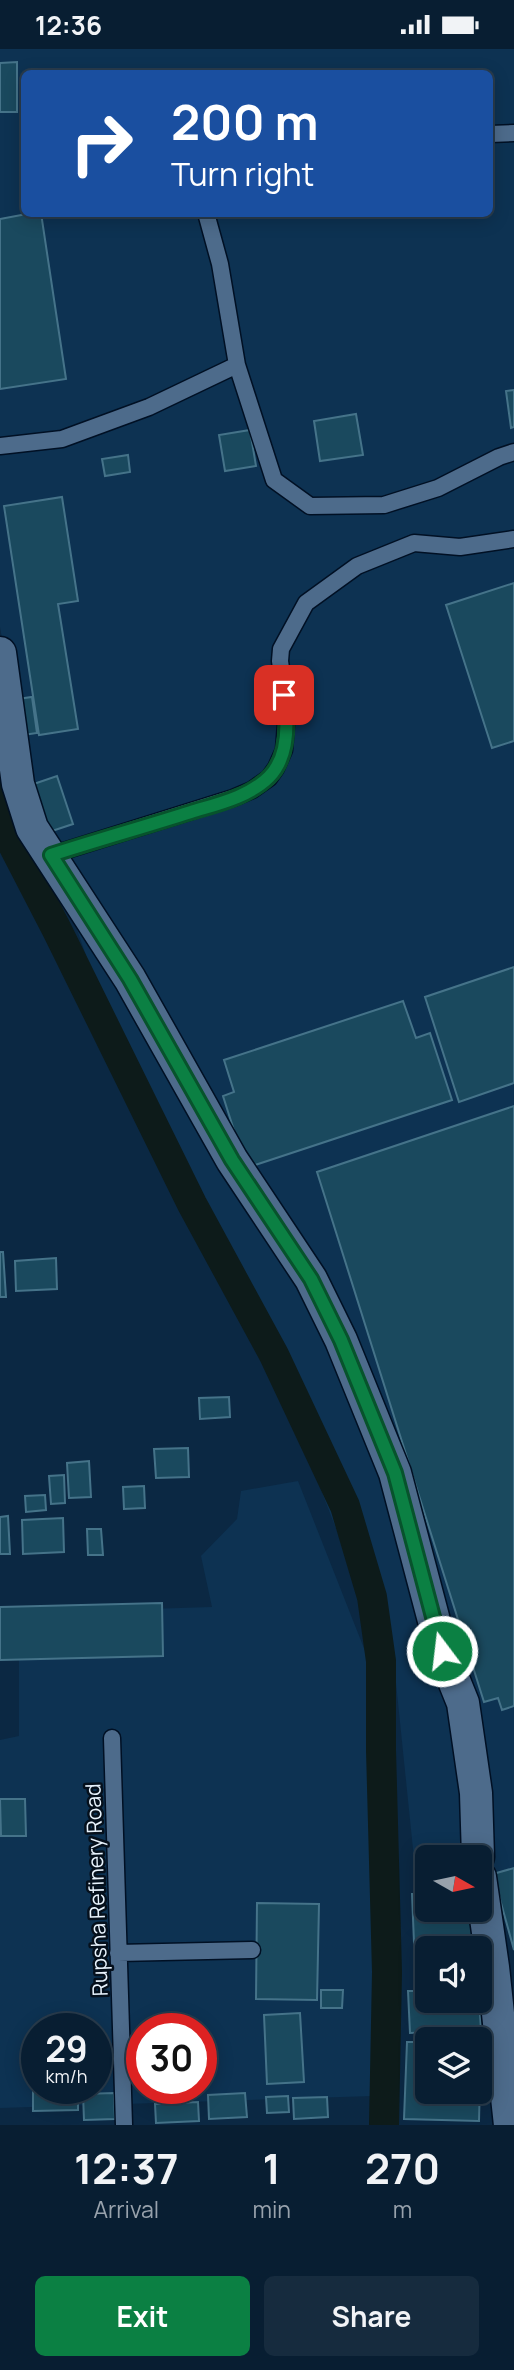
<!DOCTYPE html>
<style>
:root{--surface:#081e32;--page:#162b3e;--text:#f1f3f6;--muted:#98a2ac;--line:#293c4d;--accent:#0b8043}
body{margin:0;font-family:Manrope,sans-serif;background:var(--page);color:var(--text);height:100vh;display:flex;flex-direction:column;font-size:26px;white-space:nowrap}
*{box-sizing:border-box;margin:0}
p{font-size:23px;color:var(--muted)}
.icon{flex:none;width:38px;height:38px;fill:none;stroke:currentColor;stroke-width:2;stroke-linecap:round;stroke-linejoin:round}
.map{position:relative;height:2076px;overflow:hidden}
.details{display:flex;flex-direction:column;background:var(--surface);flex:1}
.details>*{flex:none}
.top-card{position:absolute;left:21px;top:21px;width:472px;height:147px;border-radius:10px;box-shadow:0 4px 18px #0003,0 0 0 2px var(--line);background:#1a4fa0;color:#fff;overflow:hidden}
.needle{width:46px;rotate:99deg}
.controls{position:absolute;left:415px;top:1796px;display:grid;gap:14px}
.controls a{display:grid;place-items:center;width:77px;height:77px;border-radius:10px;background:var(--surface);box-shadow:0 4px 18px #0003,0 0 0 2px var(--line);font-size:35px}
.speed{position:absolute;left:21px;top:1964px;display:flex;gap:14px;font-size:35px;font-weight:700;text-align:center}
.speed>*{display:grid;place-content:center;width:91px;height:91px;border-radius:50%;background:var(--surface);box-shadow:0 4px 18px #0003,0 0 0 2px var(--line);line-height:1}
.speed small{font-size:18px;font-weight:400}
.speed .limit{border:10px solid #d22;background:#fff;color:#111}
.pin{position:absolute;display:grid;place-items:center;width:60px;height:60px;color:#fff;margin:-30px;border-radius:14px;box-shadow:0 4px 10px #0006}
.me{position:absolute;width:77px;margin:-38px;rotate:345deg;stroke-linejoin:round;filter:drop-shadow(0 0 5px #0008)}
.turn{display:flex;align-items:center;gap:24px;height:147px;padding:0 35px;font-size:32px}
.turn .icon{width:91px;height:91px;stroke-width:2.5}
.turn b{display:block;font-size:49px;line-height:60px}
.eta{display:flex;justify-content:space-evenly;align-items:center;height:119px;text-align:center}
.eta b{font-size:42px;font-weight:700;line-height:49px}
.primary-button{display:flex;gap:14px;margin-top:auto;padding:14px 35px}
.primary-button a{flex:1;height:80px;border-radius:10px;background:var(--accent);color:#fff;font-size:28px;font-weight:700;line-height:80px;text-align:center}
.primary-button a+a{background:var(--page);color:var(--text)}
.status{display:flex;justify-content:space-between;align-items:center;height:49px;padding:0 35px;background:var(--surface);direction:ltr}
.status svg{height:19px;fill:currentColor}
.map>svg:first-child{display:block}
</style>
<div class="status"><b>12:36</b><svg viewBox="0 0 49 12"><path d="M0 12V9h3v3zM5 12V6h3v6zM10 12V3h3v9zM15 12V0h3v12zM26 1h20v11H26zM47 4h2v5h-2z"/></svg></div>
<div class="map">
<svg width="514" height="2076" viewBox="0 0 514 2076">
<rect width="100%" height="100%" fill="#0b2843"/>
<path fill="#0d3252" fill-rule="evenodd" d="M0 0H514V1824L480 1836V1808H427V1839H417L396 1634 257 1276 146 1078 31 749 0 578ZM24 24H490V164H24Z
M298 1432 382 1645 393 1835 373 2047 0 2059V1691L19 1687V1564L212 1558 201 1507 237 1470 241 1442ZM37 1979H96V2039H37ZM142 1979H201V2039H142Z"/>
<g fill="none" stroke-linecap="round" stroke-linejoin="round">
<path stroke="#0d1b1a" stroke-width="30" d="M0 744 12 794 57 881 192 1155 274 1306 345 1457 372 1548 381 1612V1701L387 1923 384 2076"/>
</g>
<path fill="#1a495e" stroke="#457389" stroke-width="2" d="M17 13V63H0V14Z
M32 164H41L66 330 0 340V170Z
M514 341V378L511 379 506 342Z
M356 365 363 406 320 412 314 372Z
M250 381 256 417 225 422 219 386Z
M128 406 130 423 105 427 102 410Z
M62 448 78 552 58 555 78 680 39 686 4 457Z
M514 534V692L492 699 446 556Z
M32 648 37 684 16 687 10 651Z
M57 727 73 775 40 786 25 738Z
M514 918V1034L459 1053 425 948Z
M403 952 416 989 430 984 452 1051 246 1119 223 1047 234 1043 224 1011Z
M514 1057V1657L502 1661 498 1649 484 1653 317 1123Z
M0 1203H3L6 1248H0Z
M56 1209 57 1240 16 1242 15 1212Z
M229 1348 230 1368 200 1370 199 1349Z
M188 1399 189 1428 156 1429 154 1400Z
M89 1412 91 1448 69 1449 67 1414Z
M64 1426 65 1454 51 1455 49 1427Z
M144 1437 145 1459 124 1460 123 1438Z
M45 1446 46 1461 26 1463 25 1447Z
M8 1467 10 1505H0V1468Z
M63 1469 64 1503 23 1505 22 1471Z
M87 1480H101L103 1506H88Z
M162 1554 163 1607 0 1611V1558Z
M0 1750H25L26 1787H1Z
M514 1819V1901L493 1825Z
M412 1845H427V1860H475L477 1899H427V1951H479L481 1981 410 1984 408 1942H416Z
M257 1854 319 1855 317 1951 256 1950Z
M321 1941H343L342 1959H321Z
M300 1964 304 2033 267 2035 264 1966Z
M407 1993H427V2042H480V1994H481L479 2072 404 2070Z
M33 2032H37V2039H78V2061L33 2062Z
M114 2044 115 2070 84 2071 83 2045Z
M245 2044 247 2068 209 2070 208 2046Z
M288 2047 289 2063 267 2064 266 2048Z
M327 2048 328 2068 294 2070 293 2049Z
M198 2053 199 2072 156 2074 155 2055Z"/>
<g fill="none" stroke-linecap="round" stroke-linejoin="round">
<g stroke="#001024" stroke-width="19">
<path id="lane" d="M490 85 514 84
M206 164 220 215 237 316
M0 397 62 390 149 358 237 316 274 431 310 457 384 456 438 439 499 408 514 403
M51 806 233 749 252 741 269 729 276 719 284 701 287 662 280 612 281 600 306 554 357 517 414 494 460 498 514 490
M112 1689 124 2076
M118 1904 252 1901"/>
</g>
<g stroke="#001024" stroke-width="35">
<path id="street" d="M0 604 18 735 32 779 130 930 232 1111 311 1230 341 1291 395 1424 442 1602 463 1654 476 1744 478 1808
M480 1828 493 1918 510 2076"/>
</g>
<use href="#lane" stroke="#4d6b8b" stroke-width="16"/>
<use href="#street" stroke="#4d6b8b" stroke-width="32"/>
</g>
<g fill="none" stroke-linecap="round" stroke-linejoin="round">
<g stroke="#07532c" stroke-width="18">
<path id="route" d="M284 646C288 672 289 708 269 728 249 748 217 755 191 763 144 778 97 791 51 806L130 930 232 1111 311 1230 341 1291 395 1424 442 1602"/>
</g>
<use href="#route" stroke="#0b8043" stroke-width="12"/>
</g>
<g text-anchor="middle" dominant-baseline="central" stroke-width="5" stroke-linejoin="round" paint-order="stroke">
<g font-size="21" fill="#e9f4fe" stroke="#05101c">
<text transform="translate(96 1841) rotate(-92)">Rupsha Refinery Road</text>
</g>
</g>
</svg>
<div class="controls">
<a><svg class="needle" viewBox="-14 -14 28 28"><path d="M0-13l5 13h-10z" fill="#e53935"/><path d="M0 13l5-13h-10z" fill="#98a2ac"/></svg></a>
<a><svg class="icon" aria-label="sound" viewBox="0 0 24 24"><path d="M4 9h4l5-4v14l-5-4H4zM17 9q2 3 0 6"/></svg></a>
<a><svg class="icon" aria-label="layers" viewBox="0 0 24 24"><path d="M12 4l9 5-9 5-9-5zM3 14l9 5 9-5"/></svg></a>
</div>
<div class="speed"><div>29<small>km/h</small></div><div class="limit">30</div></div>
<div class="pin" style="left:284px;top:646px;background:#d93025"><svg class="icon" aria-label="arrive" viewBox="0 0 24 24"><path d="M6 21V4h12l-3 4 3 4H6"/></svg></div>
<svg class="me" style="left:442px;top:1602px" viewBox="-20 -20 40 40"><circle r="17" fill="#0b8043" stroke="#fff" stroke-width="3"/><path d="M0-11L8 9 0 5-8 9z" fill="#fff"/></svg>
<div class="top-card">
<div class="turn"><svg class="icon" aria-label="right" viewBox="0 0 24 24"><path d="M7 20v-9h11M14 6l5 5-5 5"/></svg><div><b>200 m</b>Turn right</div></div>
</div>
</div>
<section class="details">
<div class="eta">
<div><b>12:37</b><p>Arrival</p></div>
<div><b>1</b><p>min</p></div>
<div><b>270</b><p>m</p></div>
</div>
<div class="primary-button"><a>Exit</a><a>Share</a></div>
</section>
